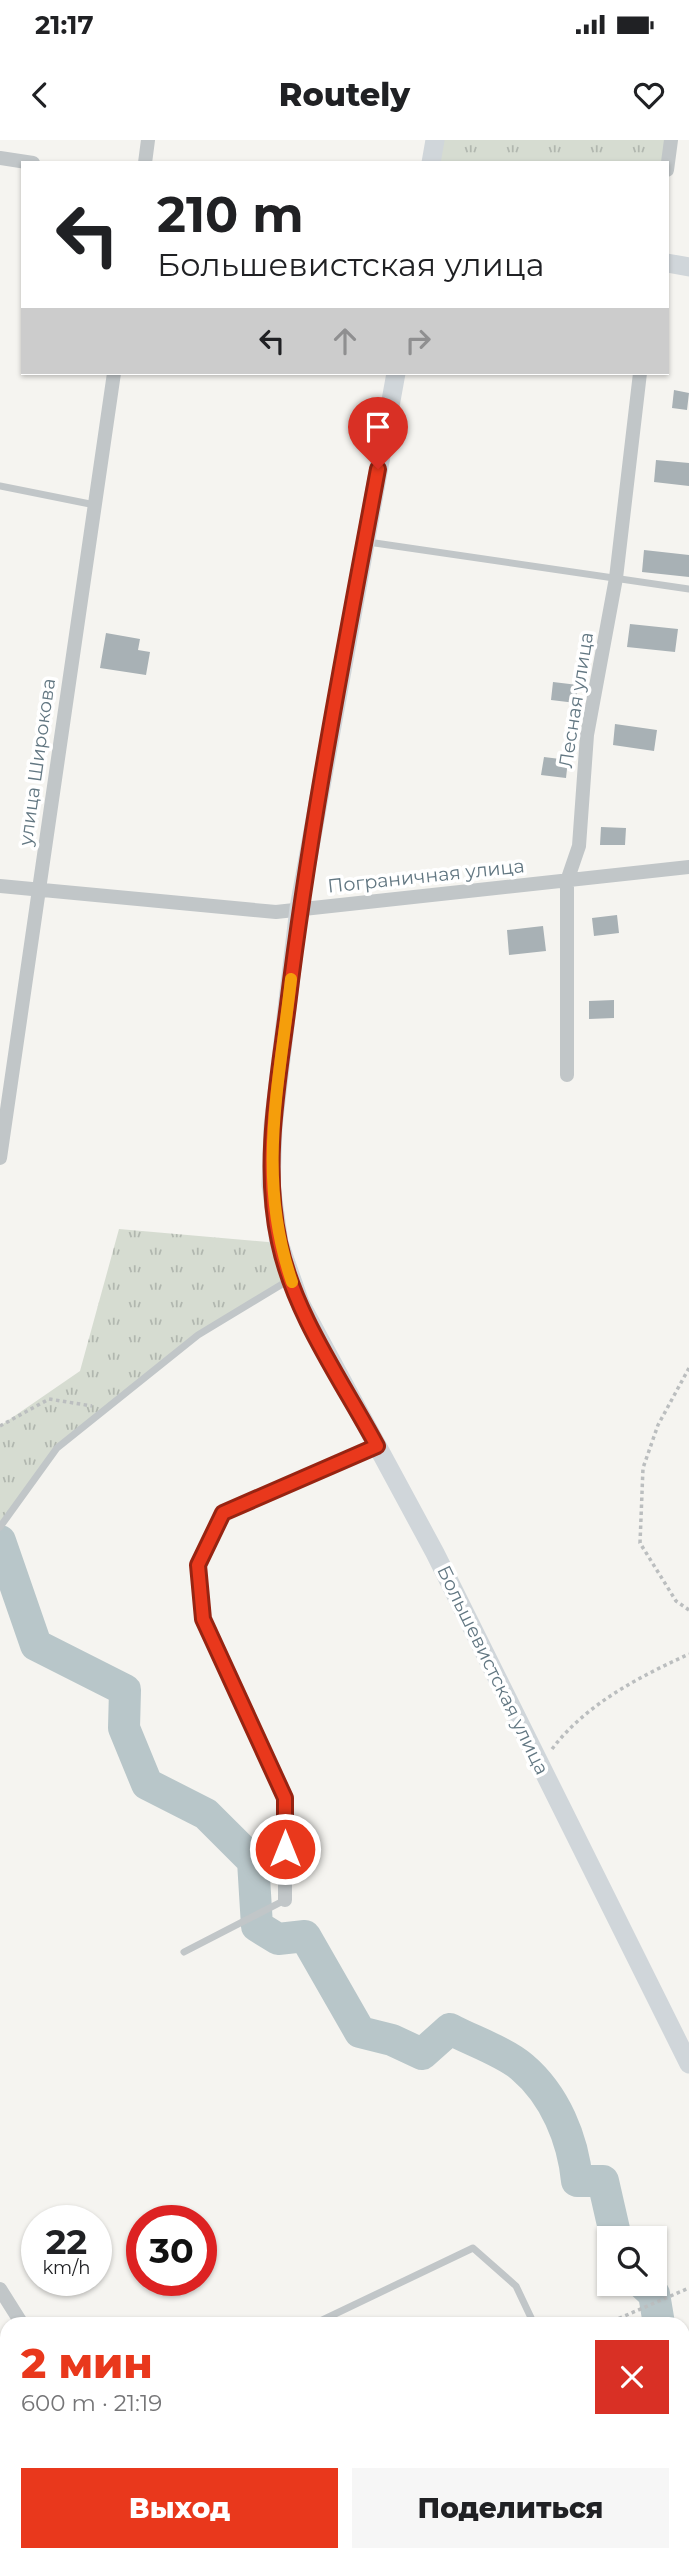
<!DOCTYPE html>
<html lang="ru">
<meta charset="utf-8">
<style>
:root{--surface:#fff;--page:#f6f6f6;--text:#202124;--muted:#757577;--accent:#e9381c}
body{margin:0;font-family:Montserrat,sans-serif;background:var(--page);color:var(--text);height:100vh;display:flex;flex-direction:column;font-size:26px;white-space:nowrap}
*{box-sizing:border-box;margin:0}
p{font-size:23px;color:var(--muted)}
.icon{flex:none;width:38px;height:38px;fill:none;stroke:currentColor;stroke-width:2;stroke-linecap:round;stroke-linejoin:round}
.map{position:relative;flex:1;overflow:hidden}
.side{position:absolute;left:0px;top:2177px;width:690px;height:245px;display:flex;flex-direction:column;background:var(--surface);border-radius:21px 21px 0 0;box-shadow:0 2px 5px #0004}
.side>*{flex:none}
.top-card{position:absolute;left:21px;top:21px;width:648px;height:214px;border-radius:0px;box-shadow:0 2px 5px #0004;background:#fff;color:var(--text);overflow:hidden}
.buttons{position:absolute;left:597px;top:2086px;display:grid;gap:14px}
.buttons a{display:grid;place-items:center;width:70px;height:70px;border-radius:0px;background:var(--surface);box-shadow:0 2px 5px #0004;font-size:35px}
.speed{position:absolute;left:21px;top:2065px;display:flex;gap:14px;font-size:35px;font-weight:700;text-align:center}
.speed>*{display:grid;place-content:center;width:91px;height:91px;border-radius:50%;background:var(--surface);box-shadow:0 2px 5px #0004;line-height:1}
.speed small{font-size:18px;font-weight:400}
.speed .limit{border:10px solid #d22;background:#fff;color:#111}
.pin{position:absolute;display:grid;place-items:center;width:60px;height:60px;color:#fff;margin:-72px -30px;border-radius:50% 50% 50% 0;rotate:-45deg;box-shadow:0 0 7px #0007}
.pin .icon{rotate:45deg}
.me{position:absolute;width:77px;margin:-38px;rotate:0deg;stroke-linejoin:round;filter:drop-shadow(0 0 5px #0008)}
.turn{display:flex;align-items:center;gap:24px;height:147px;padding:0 21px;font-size:32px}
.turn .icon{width:91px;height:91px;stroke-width:2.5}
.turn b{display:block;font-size:49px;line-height:60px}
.lanes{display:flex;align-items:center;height:66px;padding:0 21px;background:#0003;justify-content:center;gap:35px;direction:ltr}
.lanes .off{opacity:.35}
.round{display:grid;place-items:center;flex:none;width:74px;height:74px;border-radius:0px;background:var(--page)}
.head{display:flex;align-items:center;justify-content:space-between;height:119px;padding:0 21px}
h1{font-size:42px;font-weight:800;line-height:52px;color:var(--accent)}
.primary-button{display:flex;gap:14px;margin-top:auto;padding:14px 21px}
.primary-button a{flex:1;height:80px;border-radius:0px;background:var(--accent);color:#fff;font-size:28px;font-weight:800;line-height:80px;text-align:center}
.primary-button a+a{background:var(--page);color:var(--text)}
.status{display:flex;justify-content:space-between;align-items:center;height:49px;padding:0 35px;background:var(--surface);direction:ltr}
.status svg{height:19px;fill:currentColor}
header{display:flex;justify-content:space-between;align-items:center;height:91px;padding:0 21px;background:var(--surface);font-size:32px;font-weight:800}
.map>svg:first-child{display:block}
</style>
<div class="status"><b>21:17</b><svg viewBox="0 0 49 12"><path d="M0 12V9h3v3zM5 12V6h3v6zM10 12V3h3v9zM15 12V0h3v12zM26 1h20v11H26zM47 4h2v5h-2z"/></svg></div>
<header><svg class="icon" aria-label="back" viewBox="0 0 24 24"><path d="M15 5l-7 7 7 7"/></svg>Routely<svg class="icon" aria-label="heart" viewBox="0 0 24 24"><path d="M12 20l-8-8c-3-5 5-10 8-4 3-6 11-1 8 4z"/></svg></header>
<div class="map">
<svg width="689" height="2422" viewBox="0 0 689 2422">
<defs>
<pattern id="grass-tufts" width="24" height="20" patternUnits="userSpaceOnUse" patternTransform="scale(1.75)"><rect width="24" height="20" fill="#d6dcd1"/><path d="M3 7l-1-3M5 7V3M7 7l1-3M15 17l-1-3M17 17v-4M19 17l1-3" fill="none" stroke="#b1b7af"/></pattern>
</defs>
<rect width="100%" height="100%" fill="#f5f4f0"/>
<path fill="url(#grass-tufts)" d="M435 0H671L667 23H431Z
M119 1089 279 1103 291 1139 198 1195 57 1308 0 1387V1286L80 1231Z"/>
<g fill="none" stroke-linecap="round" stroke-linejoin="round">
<path stroke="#b8c6c9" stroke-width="32" d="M0 1401 36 1505 125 1550 124 1588 147 1644 206 1674 253 1721 257 1786 278 1799 305 1796 360 1892 392 1900 422 1914 450 1889C470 1900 505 1912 522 1927 555 1955 573 1999 577 2041H603L616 2098
M643 2144 654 2154 659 2184
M682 2389 689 2394"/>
</g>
<path fill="#a8b1b5" d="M674 250 689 253 687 270 672 268Z
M656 320 689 323V346L654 342Z
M644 410 689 415V437L642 432Z
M630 484 678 489 675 512 627 507Z
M106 493 140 499 138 510 150 512 146 535 100 528Z
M553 542 578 545 576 563 551 560Z
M615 584 657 590 654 611 613 605Z
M544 617 568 620 566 638 541 635Z
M601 687 626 688 625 705H600Z
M617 775 619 793 594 796 592 778Z
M543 786 546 811 509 815 507 790Z
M614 860V878L589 879V861Z"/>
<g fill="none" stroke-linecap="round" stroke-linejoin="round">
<path stroke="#bbbebf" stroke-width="3.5" stroke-dasharray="3.5 3.5" stroke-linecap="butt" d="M689 1228 658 1285 643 1328 640 1403 676 1461 689 1470
M0 1286 49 1259 92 1266
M552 1609C586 1564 639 1537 689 1514
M606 2184 689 2148
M0 2284 7 2281"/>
<path stroke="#c1c6c8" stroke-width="7" d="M0 346 95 365
M368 402 689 449
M0 1387 57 1308 198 1195 289 1140
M184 1812 285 1760
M314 2184 473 2108 516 2146 534 2184
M613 2415 615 2422"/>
<path stroke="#c1c6c8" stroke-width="14" d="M0 18 33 23
M145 23 148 0
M667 30 671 0
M0 746 276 772 689 727
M567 935V741L579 706 587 595 616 438 640 233
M0 1018 114 233
M285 1760V1658L203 1479 199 1425 223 1373 377 1305
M0 2149 22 2184
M146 2415 150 2422"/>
<path stroke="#d0d6da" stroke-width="19" d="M431 23 435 0
M667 123 689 127
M396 233 299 768 273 986 271 1045 279 1103 300 1163 435 1413 689 1924"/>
</g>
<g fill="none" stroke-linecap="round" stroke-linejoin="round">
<g stroke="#972412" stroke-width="18">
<path id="route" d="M285 1709V1658L203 1479 198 1425 223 1373 377 1306C342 1241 294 1174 279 1102 262 1024 278 943 288 865 310 685 345 507 378 329"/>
</g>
<use href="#route" stroke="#e9381c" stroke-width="12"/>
<path stroke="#f59e0b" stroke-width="12" d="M291 839C279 946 256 1037 292 1142"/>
</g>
<g text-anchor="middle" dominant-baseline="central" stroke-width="7" stroke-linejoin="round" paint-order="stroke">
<g font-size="19" fill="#627782" stroke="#fff">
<text transform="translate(576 560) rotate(-81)">Лесная улица</text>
<text transform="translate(37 622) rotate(-82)">улица Широкова</text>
<text transform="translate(426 736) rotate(-6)">Пограничная улица</text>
<text transform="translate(493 1530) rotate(64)">Большевистская улица</text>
</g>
</g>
</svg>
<div class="buttons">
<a><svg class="icon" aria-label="search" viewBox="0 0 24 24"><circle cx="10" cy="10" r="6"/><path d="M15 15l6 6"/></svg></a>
</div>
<div class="speed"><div>22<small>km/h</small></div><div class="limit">30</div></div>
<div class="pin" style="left:378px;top:329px;background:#d93025"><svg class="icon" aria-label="arrive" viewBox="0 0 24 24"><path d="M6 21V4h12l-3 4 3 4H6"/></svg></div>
<svg class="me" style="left:285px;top:1709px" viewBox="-20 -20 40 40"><circle r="17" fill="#e9381c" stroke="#fff" stroke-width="3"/><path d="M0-11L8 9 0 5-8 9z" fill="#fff"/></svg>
<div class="top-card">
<div class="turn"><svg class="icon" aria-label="left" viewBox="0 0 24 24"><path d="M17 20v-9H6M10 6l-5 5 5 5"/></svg><div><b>210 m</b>Большевистская улица</div></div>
<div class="lanes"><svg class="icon" aria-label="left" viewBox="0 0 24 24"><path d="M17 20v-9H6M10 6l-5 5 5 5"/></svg><svg class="icon off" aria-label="ahead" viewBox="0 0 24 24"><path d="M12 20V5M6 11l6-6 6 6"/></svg><svg class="icon off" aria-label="right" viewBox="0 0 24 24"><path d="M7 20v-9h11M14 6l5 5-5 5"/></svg></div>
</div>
<section class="side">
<div class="head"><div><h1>2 мин</h1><p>600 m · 21:19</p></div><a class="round" style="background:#d93025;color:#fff"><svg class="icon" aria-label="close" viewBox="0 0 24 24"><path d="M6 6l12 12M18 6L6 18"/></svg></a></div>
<div class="primary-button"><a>Выход</a><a>Поделиться</a></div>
</section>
</div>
